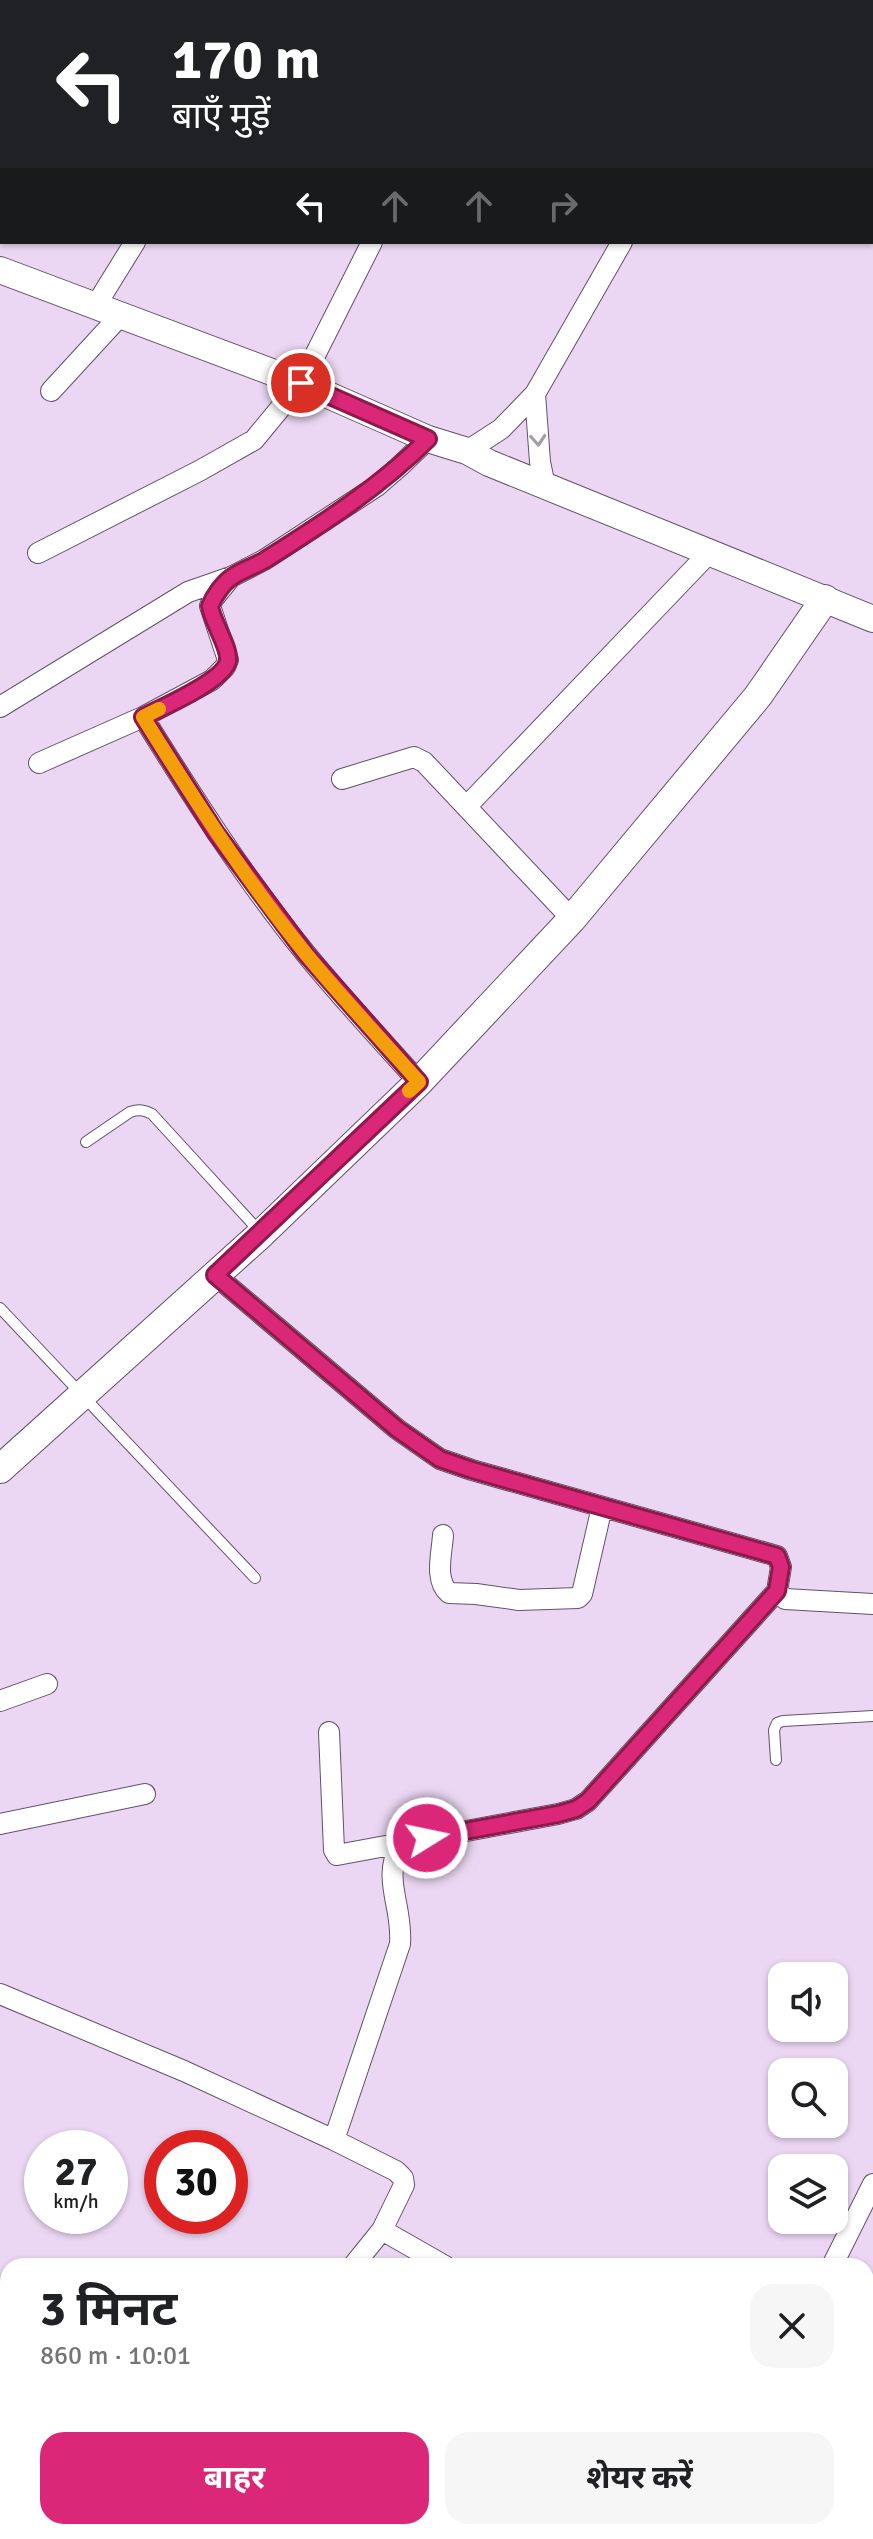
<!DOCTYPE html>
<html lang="hi">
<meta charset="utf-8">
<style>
:root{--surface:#fff;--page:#f6f6f6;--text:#202124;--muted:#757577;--accent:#db2777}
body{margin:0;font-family:Signika,"Noto Sans Devanagari",sans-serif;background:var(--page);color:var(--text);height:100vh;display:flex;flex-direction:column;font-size:30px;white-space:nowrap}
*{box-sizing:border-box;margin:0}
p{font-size:26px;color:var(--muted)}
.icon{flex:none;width:44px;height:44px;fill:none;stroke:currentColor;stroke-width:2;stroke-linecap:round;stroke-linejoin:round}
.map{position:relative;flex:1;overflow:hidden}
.panel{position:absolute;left:0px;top:2258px;width:874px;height:282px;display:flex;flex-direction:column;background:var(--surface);border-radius:24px 24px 0 0;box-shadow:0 2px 6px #0004}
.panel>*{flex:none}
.top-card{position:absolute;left:0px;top:0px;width:874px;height:244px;box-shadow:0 2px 6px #0004;background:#202124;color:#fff;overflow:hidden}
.tools{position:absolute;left:768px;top:1962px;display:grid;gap:16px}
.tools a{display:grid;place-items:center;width:80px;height:80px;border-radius:16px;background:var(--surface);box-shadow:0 2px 6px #0004;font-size:40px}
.speed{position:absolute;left:24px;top:2130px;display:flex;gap:16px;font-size:40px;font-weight:700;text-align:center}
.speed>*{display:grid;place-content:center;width:104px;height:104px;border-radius:50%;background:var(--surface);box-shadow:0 2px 6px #0004;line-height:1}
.speed small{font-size:20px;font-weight:400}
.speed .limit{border:12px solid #d22;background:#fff;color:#111}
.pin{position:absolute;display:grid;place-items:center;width:68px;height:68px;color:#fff;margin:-34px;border:4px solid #fff;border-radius:50%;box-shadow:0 2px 8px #0007}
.me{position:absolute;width:88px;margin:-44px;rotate:80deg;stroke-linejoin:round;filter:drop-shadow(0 0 6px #0008)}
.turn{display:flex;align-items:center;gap:28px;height:168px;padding:0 40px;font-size:36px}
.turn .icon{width:104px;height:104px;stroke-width:2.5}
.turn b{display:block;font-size:56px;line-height:68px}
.lanes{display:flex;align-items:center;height:76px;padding:0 40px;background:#0003;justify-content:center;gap:40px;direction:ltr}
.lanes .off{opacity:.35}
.round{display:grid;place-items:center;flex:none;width:84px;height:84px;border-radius:24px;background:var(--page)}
.overview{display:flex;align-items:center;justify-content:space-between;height:136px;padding:0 40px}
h1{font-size:48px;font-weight:700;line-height:60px}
.action{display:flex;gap:16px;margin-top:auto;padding:16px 40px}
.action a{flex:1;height:92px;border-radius:24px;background:var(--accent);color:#fff;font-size:32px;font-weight:700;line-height:92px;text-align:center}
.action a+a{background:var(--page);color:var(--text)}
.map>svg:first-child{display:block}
</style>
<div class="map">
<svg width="873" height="2539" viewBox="0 0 873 2539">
<rect width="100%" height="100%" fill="#ebd7f3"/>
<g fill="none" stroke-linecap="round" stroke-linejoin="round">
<path stroke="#00a0a9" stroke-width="6" d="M774 0 779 2
M872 40H873"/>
<g stroke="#625269" stroke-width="12">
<path id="service" d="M86 1142 130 1112C139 1109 144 1110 152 1114L260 1232
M0 1308 255 1578
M776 1760 774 1730 777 1723 783 1721 873 1716"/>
</g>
<g stroke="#625269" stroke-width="22">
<path id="minor" d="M220 2 221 0
M412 2 414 0
M759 2 760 0
M0 120 2 121
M96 305 135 242
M51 391 120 316
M535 394 540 462 545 486
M467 451 501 429 535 394 622 242
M38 553 199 471 254 440 301 383 372 242
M0 707 188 592 231 577 264 560 377 486 400 466 428 439
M143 717C194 799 245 879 306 954 342 998 381 1040 419 1082
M39 763 143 717 212 680 225 667 228 660 210 606 213 599 231 577
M342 779 414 757 424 762 572 919
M467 806 709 553
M215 1275 397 1429 440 1459 472 1470 777 1556 781 1567 777 1591 785 1599 873 1604
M443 1535C442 1553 434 1580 449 1593L476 1594 519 1600 578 1598 582 1594 602 1507
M0 1701 47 1684
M329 1732 334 1850 337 1855 558 1814 576 1809 588 1801 777 1591
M0 1824 145 1794
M0 1994 184 2071 334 2140 400 1944C403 1904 381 1880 401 1843
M334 2140 396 2171 403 2178 404 2185 382 2230 445 2266
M353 2266 382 2230
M832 2266 873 2184
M866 2355 873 2359
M866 2497 873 2502
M762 2532 771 2539
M657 2539 663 2532"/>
</g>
<g stroke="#625269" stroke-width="28">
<path id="tertiary" d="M0 270 301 383 428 439 467 451 489 463 873 619"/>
</g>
<g stroke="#625269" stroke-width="30">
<path id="secondary" d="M0 1469 261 1234 419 1082 572 919 758 696 825 599"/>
</g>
<use href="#service" stroke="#fff" stroke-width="10"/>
<use href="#minor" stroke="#fff" stroke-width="20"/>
<use href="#tertiary" stroke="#fff" stroke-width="26"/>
<use href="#secondary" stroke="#fff" stroke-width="28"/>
</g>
<defs><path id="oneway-chevron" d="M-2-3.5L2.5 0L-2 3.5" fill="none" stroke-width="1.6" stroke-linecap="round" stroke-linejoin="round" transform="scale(2)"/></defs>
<use stroke="#a29fa3" href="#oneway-chevron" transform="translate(538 440) rotate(86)"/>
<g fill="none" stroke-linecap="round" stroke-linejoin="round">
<g stroke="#8e194d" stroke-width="20">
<path id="route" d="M301 383 428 439C380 487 322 524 265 560 255 566 242 570 232 577 223 583 214 596 210 606 212 622 230 647 228 661 224 681 161 708 143 717L216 833 306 954 419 1082 215 1275 397 1429 440 1459 472 1470 777 1556 781 1567 777 1591 588 1801 576 1809 558 1814 427 1838"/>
</g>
<use href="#route" stroke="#db2777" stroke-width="14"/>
<path stroke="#f59e0b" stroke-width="14" d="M159 709 143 717C194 799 245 879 306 954 342 998 381 1039 419 1082L409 1091"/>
</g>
</svg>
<div class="tools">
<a><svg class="icon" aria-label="sound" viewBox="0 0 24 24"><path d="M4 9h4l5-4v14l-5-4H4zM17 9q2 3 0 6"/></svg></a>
<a><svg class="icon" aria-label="search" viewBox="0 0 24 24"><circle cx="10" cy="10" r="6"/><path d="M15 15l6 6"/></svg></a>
<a><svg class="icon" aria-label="layers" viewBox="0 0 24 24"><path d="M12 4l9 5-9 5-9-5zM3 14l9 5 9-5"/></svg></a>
</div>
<div class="speed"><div>27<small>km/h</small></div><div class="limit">30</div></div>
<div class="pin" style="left:301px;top:383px;background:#d93025"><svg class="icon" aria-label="arrive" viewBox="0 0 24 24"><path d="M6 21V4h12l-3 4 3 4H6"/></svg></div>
<svg class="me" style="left:427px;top:1838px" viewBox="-20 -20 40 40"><circle r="17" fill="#db2777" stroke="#fff" stroke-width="3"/><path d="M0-11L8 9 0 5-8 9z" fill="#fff"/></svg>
<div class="top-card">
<div class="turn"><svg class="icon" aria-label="left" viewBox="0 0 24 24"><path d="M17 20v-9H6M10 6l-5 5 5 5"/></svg><div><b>170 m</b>बाएँ मुड़ें</div></div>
<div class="lanes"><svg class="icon" aria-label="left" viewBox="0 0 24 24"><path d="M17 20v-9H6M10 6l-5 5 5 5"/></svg><svg class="icon off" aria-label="ahead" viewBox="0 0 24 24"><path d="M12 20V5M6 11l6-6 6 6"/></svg><svg class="icon off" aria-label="ahead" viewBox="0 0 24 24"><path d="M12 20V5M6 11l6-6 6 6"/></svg><svg class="icon off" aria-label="right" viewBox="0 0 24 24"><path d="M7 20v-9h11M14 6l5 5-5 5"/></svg></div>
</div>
<section class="panel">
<div class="overview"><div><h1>3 मिनट</h1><p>860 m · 10:01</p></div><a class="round"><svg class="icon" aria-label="close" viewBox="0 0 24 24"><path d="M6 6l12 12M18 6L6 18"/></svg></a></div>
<div class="action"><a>बाहर</a><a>शेयर करें</a></div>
</section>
</div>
